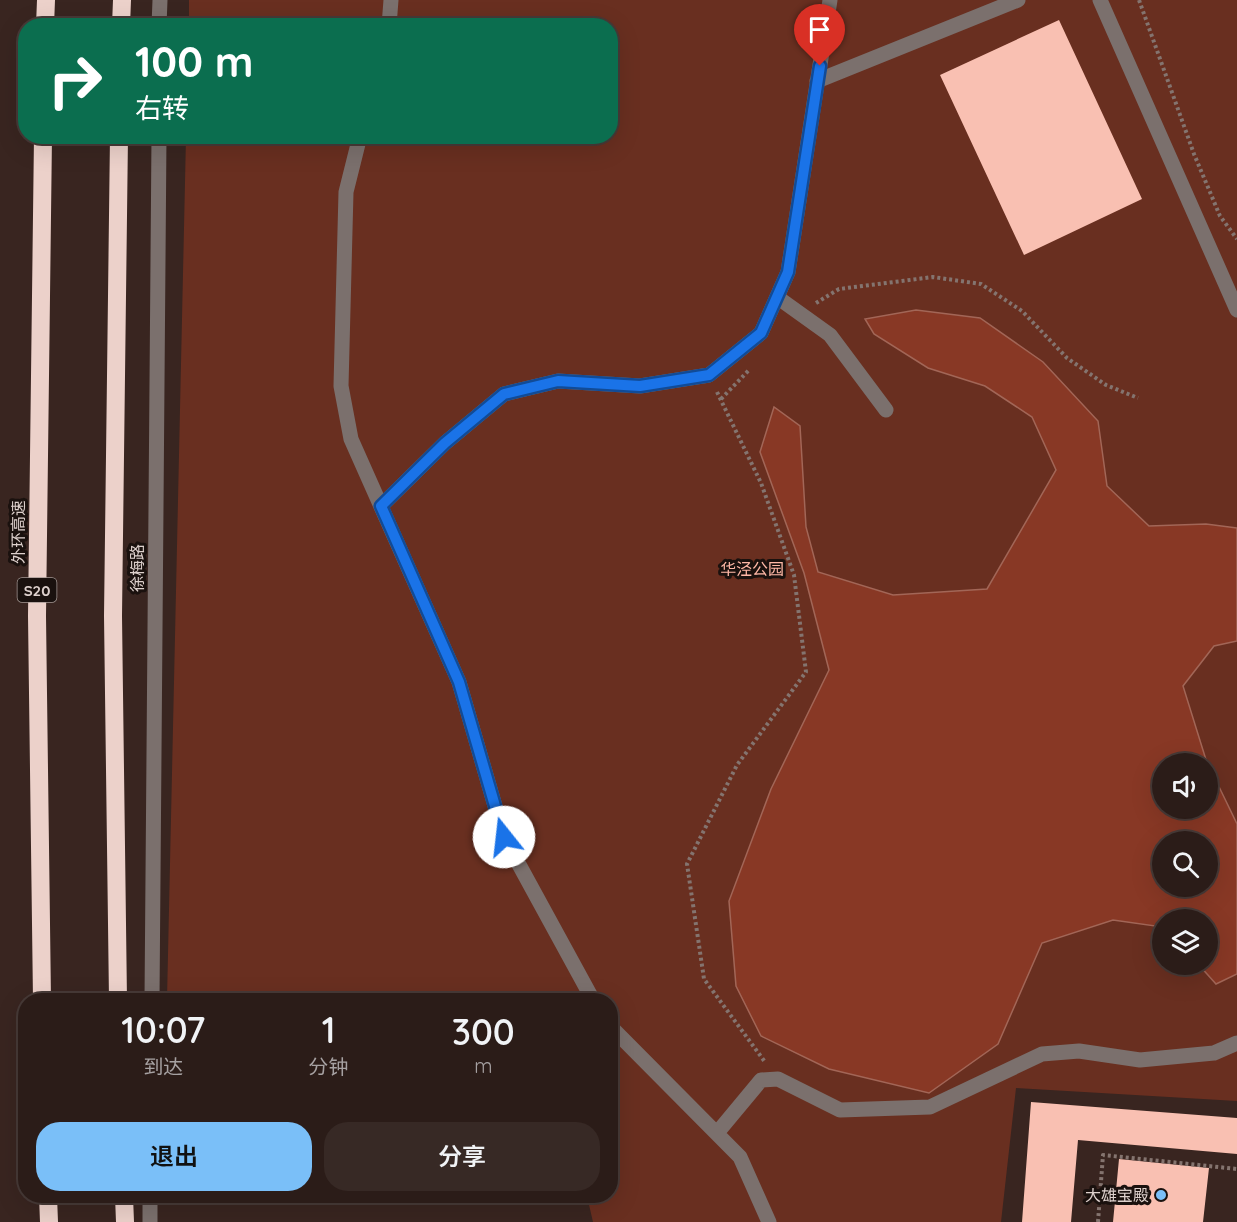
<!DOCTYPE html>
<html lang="zh">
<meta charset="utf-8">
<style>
:root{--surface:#2b1c18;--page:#372925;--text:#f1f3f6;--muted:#a6a1a2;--line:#473a37;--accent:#7abff8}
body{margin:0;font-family:Quicksand,"Noto Sans SC",sans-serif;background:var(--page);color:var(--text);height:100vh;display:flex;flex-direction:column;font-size:22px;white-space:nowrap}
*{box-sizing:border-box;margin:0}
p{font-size:20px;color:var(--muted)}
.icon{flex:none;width:33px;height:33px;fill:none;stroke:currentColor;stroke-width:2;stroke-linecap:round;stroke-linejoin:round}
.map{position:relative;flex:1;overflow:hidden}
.sheet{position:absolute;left:18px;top:993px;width:600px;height:210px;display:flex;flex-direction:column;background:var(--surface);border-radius:24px;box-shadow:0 6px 24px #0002,0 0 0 2px var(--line)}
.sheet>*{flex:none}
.hud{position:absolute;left:18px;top:18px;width:600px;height:126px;border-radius:24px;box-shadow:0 6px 24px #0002,0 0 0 2px var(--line);background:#0b6e4f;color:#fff;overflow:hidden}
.fabs{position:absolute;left:1152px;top:753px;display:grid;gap:12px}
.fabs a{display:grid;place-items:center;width:66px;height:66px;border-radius:50%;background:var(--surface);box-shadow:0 6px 24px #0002,0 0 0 2px var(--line);font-size:30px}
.pin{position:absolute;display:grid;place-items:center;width:51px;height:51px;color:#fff;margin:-62px -26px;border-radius:50% 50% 50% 0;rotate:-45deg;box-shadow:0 0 6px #0007}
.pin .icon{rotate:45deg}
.me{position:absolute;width:66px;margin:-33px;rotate:344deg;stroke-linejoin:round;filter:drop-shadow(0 0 4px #0008)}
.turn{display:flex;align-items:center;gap:21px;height:126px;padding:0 18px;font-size:27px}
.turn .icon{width:78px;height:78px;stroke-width:2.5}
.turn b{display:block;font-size:42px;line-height:51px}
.eta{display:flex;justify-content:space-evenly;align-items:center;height:102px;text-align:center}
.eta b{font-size:36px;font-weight:600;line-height:42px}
.action{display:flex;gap:12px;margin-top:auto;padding:12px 18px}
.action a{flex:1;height:69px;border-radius:24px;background:var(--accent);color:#111;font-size:24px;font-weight:600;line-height:69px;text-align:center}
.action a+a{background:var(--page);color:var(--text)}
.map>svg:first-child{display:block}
</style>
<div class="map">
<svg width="1237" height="1222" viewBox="0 0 1237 1222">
<rect width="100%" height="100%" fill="#392520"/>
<path fill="#692f20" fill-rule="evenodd" d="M189 0H1237V1101L1016 1088 1001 1222H593L587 1196H610V1000H167L186 137 610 136V26L189 25ZM1162 764H1208V808H1162ZM1162 842H1208V886H1162ZM1162 920H1208V964H1162Z"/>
<path fill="#883825" stroke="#a26657" stroke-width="1.5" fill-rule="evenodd" d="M916 310 980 318 1043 362 1098 421 1107 486 1149 526 1206 524 1237 528V641L1214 646 1183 686 1207 763 1162 764V808H1208V764L1237 824V974L1216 984 1199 965 1208 964V920H1162V927L1113 920 1042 943 998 1044 929 1093 829 1069 761 1036 736 986 729 901 771 789 829 670 804 573 760 452 774 407 800 426 806 527 818 572 893 595 987 589 1056 470 1032 417 985 386 928 368 874 334 865 319ZM1162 842H1208V886H1162Z"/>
<path fill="#f9c0b2" d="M1059 20 1142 199 1024 255 940 75Z
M1031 1102 1237 1118V1154L1078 1140 1071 1222H1022Z
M1119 1159 1209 1168 1203 1222H1113Z"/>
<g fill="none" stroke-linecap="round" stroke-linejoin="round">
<path stroke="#84746f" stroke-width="4" stroke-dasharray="3 3" stroke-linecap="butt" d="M1139 0 1194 154 1220 216 1237 239
M816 303 839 289 933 277 981 284 1022 311 1067 358 1106 385 1138 398
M717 392 761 483 794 575 806 672 737 765 687 864 704 979 765 1062
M721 399 750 369
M1098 1222 1103 1155 1237 1169"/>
<path stroke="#7b706d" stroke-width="15" d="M1100 0 1237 310
M159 26 160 0
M389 26 391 0
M817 81 1018 0
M360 136 346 192 341 386 351 439 459 682 504 837 593 1000
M777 297 830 335 886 410
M381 506 445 443 504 394 558 381 640 386 709 375 761 333 788 272 830 0
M152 1000 159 136
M610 1026 740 1157 769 1222
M717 1133 761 1080 778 1079 840 1110 930 1107 1042 1054 1079 1051 1140 1060 1214 1053 1237 1043
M150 1222V1196"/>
<path stroke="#ecd1ca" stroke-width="18" d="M45 26 46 0
M121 26 122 0
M42 1000 37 616 43 136
M118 1000 113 616 119 136
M48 1196 49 1222
M124 1196 125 1222"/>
</g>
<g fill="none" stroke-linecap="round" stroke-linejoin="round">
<g stroke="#114b97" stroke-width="15">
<path id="route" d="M504 837 459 682 381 506 445 443 504 394 558 381 640 386 709 375 761 333 788 272 820 66"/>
</g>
<use href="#route" stroke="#1a73e8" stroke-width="10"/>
</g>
<circle fill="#7abff8" stroke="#1a110e" stroke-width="2" cx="1161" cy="1195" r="6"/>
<g text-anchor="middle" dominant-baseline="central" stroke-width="6" stroke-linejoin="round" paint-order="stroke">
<rect fill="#1a110e" stroke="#a29793" stroke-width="1.5" x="17.5" y="578" width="39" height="24" rx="4.5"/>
<g font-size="15" font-weight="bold" fill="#ddd0cc">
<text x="37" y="590">S20</text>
</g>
<g font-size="16" fill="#ddd0cc" stroke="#1a110e">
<text transform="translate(18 532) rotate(-90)">外环高速</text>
<text transform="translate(137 568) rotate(-90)">徐梅路</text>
</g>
<g font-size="16" fill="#ffb8a6" stroke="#1a110e">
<text x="752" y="569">华泾公园</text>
</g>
<g font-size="16" fill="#ddd0cc" stroke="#1a110e" text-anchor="end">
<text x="1149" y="1195">大雄宝殿</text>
</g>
</g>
</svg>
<div class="fabs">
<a><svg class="icon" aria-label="sound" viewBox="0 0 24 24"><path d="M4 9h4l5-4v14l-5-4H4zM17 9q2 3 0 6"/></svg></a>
<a><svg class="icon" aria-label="search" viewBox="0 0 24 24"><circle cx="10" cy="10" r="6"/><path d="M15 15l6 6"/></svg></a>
<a><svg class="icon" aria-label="layers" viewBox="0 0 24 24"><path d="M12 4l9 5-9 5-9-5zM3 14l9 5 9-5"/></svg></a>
</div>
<div class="pin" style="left:820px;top:66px;background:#d93025"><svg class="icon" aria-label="arrive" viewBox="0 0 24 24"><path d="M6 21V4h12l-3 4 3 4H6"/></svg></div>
<svg class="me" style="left:504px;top:837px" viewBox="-20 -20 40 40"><circle r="19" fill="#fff"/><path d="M0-13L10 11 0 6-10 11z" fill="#1a73e8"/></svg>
<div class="hud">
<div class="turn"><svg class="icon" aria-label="right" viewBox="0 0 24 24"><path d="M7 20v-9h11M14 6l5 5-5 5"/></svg><div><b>100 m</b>右转</div></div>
</div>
<section class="sheet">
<div class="eta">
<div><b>10:07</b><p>到达</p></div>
<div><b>1</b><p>分钟</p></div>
<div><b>300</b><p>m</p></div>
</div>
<div class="action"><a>退出</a><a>分享</a></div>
</section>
</div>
